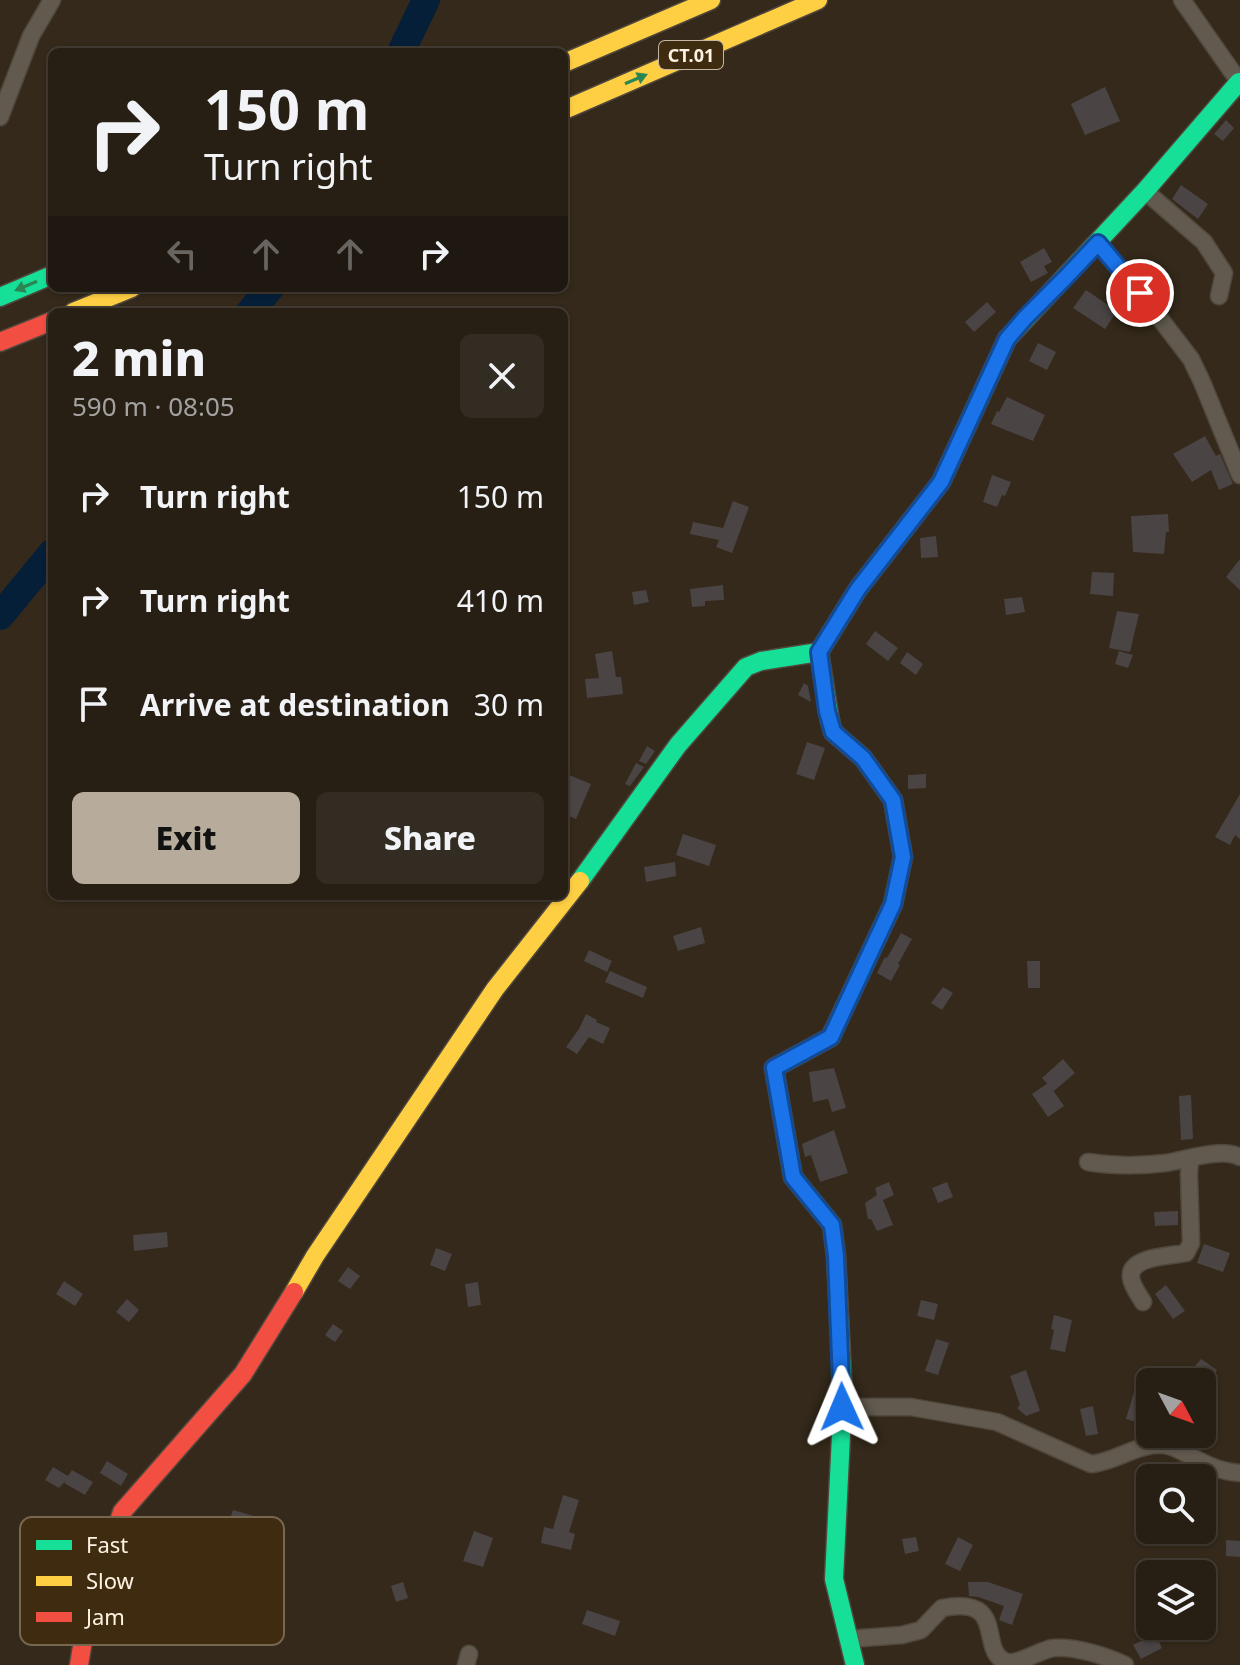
<!DOCTYPE html>
<meta charset="utf-8">
<style>
:root{--surface:#271f14;--page:#332c22;--text:#f1f3f6;--muted:#a4a2a0;--line:#433d34;--accent:#b7ac9c}
body{margin:0;font-family:"Noto Sans",sans-serif;background:var(--page);color:var(--text);height:100vh;display:flex;flex-direction:column;font-size:30px;white-space:nowrap}
*{box-sizing:border-box;margin:0}
p{font-size:26px;color:var(--muted)}
.icon{flex:none;width:44px;height:44px;fill:none;stroke:currentColor;stroke-width:2;stroke-linecap:round;stroke-linejoin:round}
.map{position:relative;flex:1;overflow:hidden}
.side{position:absolute;left:48px;top:308px;width:520px;height:592px;display:flex;flex-direction:column;background:var(--surface);border-radius:12px;box-shadow:0 2px 6px #0004,0 0 0 2px var(--line)}
.side>*{flex:none}
.hud{position:absolute;left:48px;top:48px;width:520px;height:244px;border-radius:12px;box-shadow:0 2px 6px #0004,0 0 0 2px var(--line);background:#271f14;color:var(--text);overflow:hidden}
.needle{width:52px;rotate:131deg}
.controls{position:absolute;left:1136px;top:1368px;display:grid;gap:16px}
.controls a{display:grid;place-items:center;width:80px;height:80px;border-radius:12px;background:var(--surface);box-shadow:0 2px 6px #0004,0 0 0 2px var(--line);font-size:40px}
.pin{position:absolute;display:grid;place-items:center;width:68px;height:68px;color:#fff;margin:-34px;border:4px solid #fff;border-radius:50%;box-shadow:0 2px 8px #0007}
.me{position:absolute;width:88px;margin:-44px;rotate:359deg;stroke-linejoin:round;filter:drop-shadow(0 0 6px #0008)}
.turn{display:flex;align-items:center;gap:28px;height:168px;padding:0 24px;font-size:36px}
.turn .icon{width:104px;height:104px;stroke-width:2.5}
.turn b{display:block;font-size:56px;line-height:68px}
.lanes{display:flex;align-items:center;height:76px;padding:0 24px;background:#0003;justify-content:center;gap:40px;direction:ltr}
.lanes .off{opacity:.35}
.round{display:grid;place-items:center;flex:none;width:84px;height:84px;border-radius:12px;background:var(--page)}
.overview{display:flex;align-items:center;justify-content:space-between;height:136px;padding:0 24px}
h1{font-size:48px;font-weight:800;line-height:60px}
.cta{display:flex;gap:16px;margin-top:auto;padding:16px 24px}
.cta a{flex:1;height:92px;border-radius:12px;background:var(--accent);color:#111;font-size:32px;font-weight:800;line-height:92px;text-align:center}
.cta a+a{background:var(--page);color:var(--text)}
ul{padding:0;list-style:none}
li{display:flex;align-items:center;gap:24px;height:104px;padding:0 24px}
li div{flex:1}
li b{display:block;font-size:30px}
li em{font-style:normal}
.map>svg:first-child{display:block}
</style>
<div class="map">
<svg width="1240" height="1665" viewBox="0 0 1240 1665">
<rect width="100%" height="100%" fill="#34291a"/>
<g fill="none" stroke-linecap="round" stroke-linejoin="round">
<path stroke="#051f39" stroke-width="28" d="M401 52 426 0
M250 312 270 288
M0 616 52 553"/>
</g>
<path fill="#4a4444" d="M1105 87 1120 121 1085 135 1071 104Z
M1226 120 1234 128 1223 141 1214 134Z
M1181 185 1208 204 1198 219 1172 199Z
M1044 248 1052 262 1044 266 1048 273 1031 282 1020 262Z
M1086 290 1117 311 1105 329 1073 308Z
M987 302 996 312 974 332 965 322Z
M1038 343 1056 352 1047 370 1029 361Z
M1007 397 1045 415 1033 441 991 424 997 411 999 412Z
M1205 436 1216 456 1220 454 1233 484 1219 490 1211 470 1192 482 1173 454Z
M992 475 1011 482 1005 496 1002 495 997 507 983 502Z
M733 501 749 507 732 553 716 547 719 540 690 534 693 522 723 528Z
M1168 514 1169 532H1166L1164 554 1133 552 1131 516Z
M936 536 938 557 921 558 920 538Z
M1240 559V590L1226 577Z
M1092 572 1114 573 1113 596 1090 594Z
M723 585 724 600 705 601V606L692 607 690 589Z
M646 590 649 602 634 605 632 592Z
M1022 597 1025 612 1006 615 1004 599Z
M1117 611 1139 614 1130 652 1109 648Z
M875 631 898 648 888 661 866 644Z
M612 651 616 677H621L623 694 587 698 585 679 599 678 595 654Z
M1119 651 1133 655 1128 668 1115 664Z
M907 652 923 664 916 675 900 663Z
M804 683 808 686 811 702 798 695Z
M807 742 825 748 814 780 796 774Z
M647 746 655 751 646 764 639 761Z
M636 763 644 767 630 786 625 784Z
M564 773 591 784 576 819 564 814Z
M926 774V788L908 789V775Z
M1240 794V839L1235 835 1230 845 1215 837Z
M683 834 716 845 709 866 676 855Z
M675 862 676 876 646 882 644 867Z
M701 927 705 943 678 951 673 936Z
M901 933 912 939 898 964 900 965 891 981 877 973 885 957 887 958Z
M589 950 612 961 607 972 584 961Z
M1027 961H1040V988H1028Z
M610 971 647 987 643 998 605 982Z
M943 987 953 993 942 1010 931 1003Z
M586 1014 597 1020 596 1022 610 1028 603 1044 589 1037 577 1054 566 1047 579 1029Z
M1063 1059 1075 1073 1054 1091 1042 1078Z
M834 1068 846 1108 832 1112 828 1099 813 1102 809 1072Z
M1048 1083 1064 1106 1048 1117 1032 1094Z
M1191 1095 1193 1139 1181 1140 1179 1096Z
M834 1130 848 1173 820 1182 811 1155 805 1157 802 1144Z
M889 1182 894 1195 883 1200 893 1225 877 1231 871 1219H868L865 1203 877 1195 875 1188Z
M947 1182 953 1197 938 1203 932 1188Z
M1178 1211V1225L1155 1226 1154 1212Z
M167 1232 168 1247 134 1251 133 1235Z
M1204 1244 1230 1253 1223 1272 1197 1263Z
M436 1248 452 1254 445 1271 430 1265Z
M348 1267 360 1276 350 1289 338 1281Z
M64 1281 83 1294 75 1306 56 1294Z
M478 1282 481 1305 468 1307 465 1284Z
M1166 1285 1185 1311 1173 1319 1155 1294Z
M127 1299 139 1310 129 1322 116 1312Z
M921 1300 938 1304 934 1320 917 1316Z
M1054 1315 1072 1320 1065 1352 1050 1349 1054 1330 1051 1329Z
M333 1324 343 1331 335 1342 325 1335Z
M936 1339 949 1343 938 1375 925 1371Z
M1201 1359 1217 1370 1209 1382 1192 1370Z
M1026 1370 1040 1411 1026 1416 1017 1408 1020 1405 1010 1376Z
M1134 1392 1148 1396 1140 1423 1126 1419Z
M1093 1406 1098 1434 1086 1436 1080 1409Z
M107 1461 128 1474 121 1486 100 1473Z
M53 1467 68 1476 72 1470 93 1482 85 1495 64 1483 66 1480 59 1488 45 1480Z
M563 1495 579 1500 569 1532 575 1534 571 1550 541 1543 544 1527 553 1529Z
M233 1510 254 1516 250 1532 228 1525Z
M474 1531 493 1538 483 1567 463 1561Z
M916 1537 919 1551 905 1554 902 1539Z
M958 1537 973 1545 960 1571 945 1564Z
M1226 1540 1240 1541V1557L1226 1556Z
M403 1582 408 1598 396 1602 391 1586Z
M968 1582H988L1023 1594 1012 1625 999 1620 1004 1606 978 1597 969 1596Z
M587 1610 620 1621 615 1636 582 1624Z
M1155 1634 1162 1648 1141 1659 1133 1645Z"/>
<g fill="none" stroke-linecap="round" stroke-linejoin="round">
<g stroke="#50483c" stroke-width="19">
<path id="street" d="M1182 0 1240 83
M0 117 31 36 52 0
M1145 191 1204 242 1224 273 1219 296
M1098 243 1155 312 1191 359 1202 382 1240 475
M1088 1162C1113 1166 1139 1166 1165 1163 1186 1160 1221 1147 1240 1157
M1143 1302C1139 1295 1132 1286 1131 1278 1128 1256 1171 1256 1186 1253L1191 1243 1189 1174 1190 1158
M842 1407H911L997 1422 1091 1464C1116 1462 1139 1442 1164 1445 1176 1446 1187 1455 1198 1460 1212 1468 1224 1472 1240 1473
M849 1639 902 1635 921 1630 942 1608C1010 1595 976 1652 1007 1662 1018 1665 1040 1650 1053 1648 1074 1646 1107 1656 1125 1665
M466 1665 469 1654"/>
</g>
<g stroke="#50483c" stroke-width="21">
<path id="fast" d="M0 297 52 275
M830 721 819 652 858 589 941 482 1007 339 1145 191 1239 82
M580 881 678 745 746 667 761 661 819 652
M833 1032 831 1037 774 1068 793 1177 832 1225 836 1256 843 1395 834 1579 855 1665"/>
</g>
<g stroke="#50483c" stroke-width="21">
<path id="slow" d="M564 63 711 0
M564 110 818 0
M73 312 132 288
M830 721 833 732 863 758 893 800 903 857 893 904 833 1032
M294 1292 315 1256 495 989 580 881"/>
</g>
<g stroke="#50483c" stroke-width="21">
<path id="jam" d="M0 342 52 321
M79 1665 86 1622 122 1512 243 1374 294 1292"/>
</g>
<use href="#street" stroke="#625a4f" stroke-width="16"/>
<use href="#fast" stroke="#16e098" stroke-width="18"/>
<use href="#slow" stroke="#ffcf43" stroke-width="18"/>
<use href="#jam" stroke="#f24e42" stroke-width="18"/>
</g>
<defs><path id="oneway-solid" d="M-6-.8H1V-3.2L6.5 0L1 3.2V.8H-6Z" transform="scale(2)"/></defs>
<g fill="#2a8654">
<use href="#oneway-solid" transform="translate(636 79) rotate(-23)"/>
<use href="#oneway-solid" transform="translate(26 286) rotate(157)"/>
</g>
<g fill="none" stroke-linecap="round" stroke-linejoin="round">
<g stroke="#114b97" stroke-width="20">
<path id="route" d="M842 1407 836 1256 832 1225 793 1177 774 1068 831 1037 893 904 903 857 893 800 863 758 833 732 827 711 819 652 858 589 941 482 1007 339 1025 318 1066 277 1098 243 1140 293"/>
</g>
<use href="#route" stroke="#1a73e8" stroke-width="14"/>
</g>
<g text-anchor="middle" dominant-baseline="central" stroke-width="8" stroke-linejoin="round" paint-order="stroke">
<rect fill="#3e2b10" stroke="#c4b6a3" stroke-width="2" x="659" y="41" width="64" height="28" rx="6"/>
<g font-size="18" font-weight="bold" fill="#fef2e2">
<text x="691" y="55">CT.01</text>
</g>
</g>
<rect x="20" y="1517" width="264" height="128" rx="12" fill="#3e2b10" stroke="#78674f" stroke-width="2"/>
<rect x="36" y="1540" width="36" height="10" fill="#16e098"/>
<rect x="36" y="1576" width="36" height="10" fill="#ffcf43"/>
<rect x="36" y="1612" width="36" height="10" fill="#f24e42"/>
<g font-size="22" fill="#fef2e2">
<text x="86" y="1553">Fast</text>
<text x="86" y="1589">Slow</text>
<text x="86" y="1625">Jam</text>
</g>
</svg>
<div class="controls">
<a><svg class="needle" viewBox="-14 -14 28 28"><path d="M0-13l5 13h-10z" fill="#e53935"/><path d="M0 13l5-13h-10z" fill="#a4a2a0"/></svg></a>
<a><svg class="icon" aria-label="search" viewBox="0 0 24 24"><circle cx="10" cy="10" r="6"/><path d="M15 15l6 6"/></svg></a>
<a><svg class="icon" aria-label="layers" viewBox="0 0 24 24"><path d="M12 4l9 5-9 5-9-5zM3 14l9 5 9-5"/></svg></a>
</div>
<div class="pin" style="left:1140px;top:293px;background:#d93025"><svg class="icon" aria-label="arrive" viewBox="0 0 24 24"><path d="M6 21V4h12l-3 4 3 4H6"/></svg></div>
<svg class="me" style="left:842px;top:1407px" viewBox="-20 -20 40 40"><path d="M0-17L14 15 0 8-14 15z" fill="#1a73e8" stroke="#fff" stroke-width="4"/></svg>
<div class="hud">
<div class="turn"><svg class="icon" aria-label="right" viewBox="0 0 24 24"><path d="M7 20v-9h11M14 6l5 5-5 5"/></svg><div><b>150 m</b>Turn right</div></div>
<div class="lanes"><svg class="icon off" aria-label="left" viewBox="0 0 24 24"><path d="M17 20v-9H6M10 6l-5 5 5 5"/></svg><svg class="icon off" aria-label="ahead" viewBox="0 0 24 24"><path d="M12 20V5M6 11l6-6 6 6"/></svg><svg class="icon off" aria-label="ahead" viewBox="0 0 24 24"><path d="M12 20V5M6 11l6-6 6 6"/></svg><svg class="icon" aria-label="right" viewBox="0 0 24 24"><path d="M7 20v-9h11M14 6l5 5-5 5"/></svg></div>
</div>
<section class="side">
<div class="overview"><div><h1>2 min</h1><p>590 m · 08:05</p></div><a class="round"><svg class="icon" aria-label="close" viewBox="0 0 24 24"><path d="M6 6l12 12M18 6L6 18"/></svg></a></div>
<ul>
<li><svg class="icon" aria-label="right" viewBox="0 0 24 24"><path d="M7 20v-9h11M14 6l5 5-5 5"/></svg><div><b>Turn right</b></div><em>150 m</em></li>
<li><svg class="icon" aria-label="right" viewBox="0 0 24 24"><path d="M7 20v-9h11M14 6l5 5-5 5"/></svg><div><b>Turn right</b></div><em>410 m</em></li>
<li><svg class="icon" aria-label="arrive" viewBox="0 0 24 24"><path d="M6 21V4h12l-3 4 3 4H6"/></svg><div><b>Arrive at destination</b></div><em>30 m</em></li>
</ul>
<div class="cta"><a>Exit</a><a>Share</a></div>
</section>
</div>
